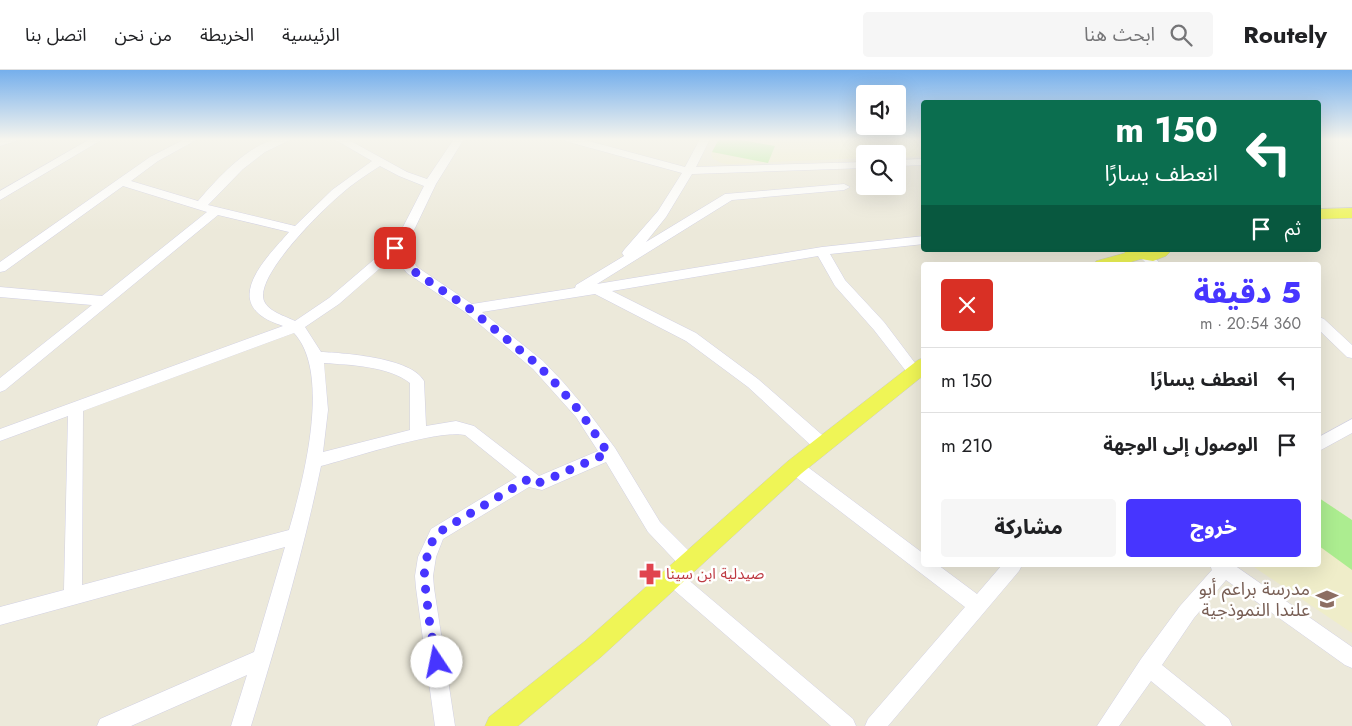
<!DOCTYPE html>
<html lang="ar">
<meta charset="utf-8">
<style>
:root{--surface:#fff;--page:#f6f6f6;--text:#202124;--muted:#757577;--line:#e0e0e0;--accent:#4735ff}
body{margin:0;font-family:Jost,"Noto Sans Arabic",sans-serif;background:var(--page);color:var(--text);direction:rtl;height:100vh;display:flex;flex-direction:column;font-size:19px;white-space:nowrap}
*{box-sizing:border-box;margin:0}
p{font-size:16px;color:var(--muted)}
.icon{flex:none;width:28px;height:28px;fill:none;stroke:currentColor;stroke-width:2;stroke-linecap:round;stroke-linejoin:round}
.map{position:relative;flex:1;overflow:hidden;direction:ltr}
.sheet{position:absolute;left:921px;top:192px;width:400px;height:305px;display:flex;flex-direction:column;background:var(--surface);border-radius:5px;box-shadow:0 5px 20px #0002;direction:rtl}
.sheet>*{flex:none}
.banner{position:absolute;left:921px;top:30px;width:400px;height:152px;border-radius:5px;box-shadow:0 5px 20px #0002;direction:rtl;background:#0b6e4f;color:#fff;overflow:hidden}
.fabs{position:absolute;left:856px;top:15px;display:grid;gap:10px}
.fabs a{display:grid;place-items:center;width:50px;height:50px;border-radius:5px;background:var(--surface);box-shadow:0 5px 20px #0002;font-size:25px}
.pin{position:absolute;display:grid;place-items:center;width:42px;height:42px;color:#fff;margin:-21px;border-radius:10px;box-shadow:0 2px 8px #0006}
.me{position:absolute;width:55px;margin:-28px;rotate:349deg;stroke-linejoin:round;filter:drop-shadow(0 0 4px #0008)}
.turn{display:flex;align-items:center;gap:18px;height:105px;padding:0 20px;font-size:22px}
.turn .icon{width:65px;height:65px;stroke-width:2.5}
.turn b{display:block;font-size:35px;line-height:42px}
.then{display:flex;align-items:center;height:48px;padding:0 20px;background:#0003;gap:10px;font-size:19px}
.round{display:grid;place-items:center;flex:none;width:52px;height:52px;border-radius:5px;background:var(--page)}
.summary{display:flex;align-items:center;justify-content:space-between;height:85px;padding:0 20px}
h1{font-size:30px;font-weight:800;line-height:38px;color:var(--accent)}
.cta{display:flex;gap:10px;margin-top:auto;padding:10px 20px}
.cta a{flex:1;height:58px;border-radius:5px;background:var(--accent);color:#fff;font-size:20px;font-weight:800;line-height:58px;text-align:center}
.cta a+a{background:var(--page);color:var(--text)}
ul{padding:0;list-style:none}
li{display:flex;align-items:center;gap:15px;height:65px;padding:0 20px;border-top:1px solid var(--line)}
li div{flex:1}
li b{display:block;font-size:19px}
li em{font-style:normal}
header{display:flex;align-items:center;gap:30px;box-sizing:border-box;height:70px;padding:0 25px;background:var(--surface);border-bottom:1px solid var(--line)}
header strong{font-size:24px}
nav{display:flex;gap:28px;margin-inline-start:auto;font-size:18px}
.search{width:350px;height:45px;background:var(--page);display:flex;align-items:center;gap:12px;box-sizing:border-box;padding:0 18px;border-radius:5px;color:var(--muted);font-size:19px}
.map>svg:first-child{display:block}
</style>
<header>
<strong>Routely</strong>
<div class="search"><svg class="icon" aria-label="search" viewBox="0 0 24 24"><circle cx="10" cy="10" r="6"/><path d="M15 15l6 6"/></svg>ابحث هنا</div>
<nav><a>الرئيسية</a><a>الخريطة</a><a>من نحن</a><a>اتصل بنا</a></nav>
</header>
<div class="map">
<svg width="1352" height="656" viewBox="0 0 1352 656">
<rect width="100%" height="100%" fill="#ece9da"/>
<path fill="#efedc9" d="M718 69H924V86L898 87V84H865V88L728 94 721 93 712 88 711 84Z
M1319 428 1352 450V563L1251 495H1319Z"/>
<path fill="#aced90" d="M719 69H736L775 76 768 93 712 82Z
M1319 428 1352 450V500L1319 476Z"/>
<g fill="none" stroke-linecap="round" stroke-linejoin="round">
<g stroke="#d1d0e3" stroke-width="1">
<path id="minor" d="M0 69H17L16 71 0 76Z
M90 69H103L0 130V121Z
M185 69H198L158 91 131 111 198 131C216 110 247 75 277 69 281 68 287 69 292 69L265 82 243 99 208 135 295 156 332 120 372 91 334 69H347L407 102 427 109 454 69H464L436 114 415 158 402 178 417 197 472 234 575 218 576 215 624 186 622 183 624 180 658 141 682 103 565 71 564 69H581L685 97 700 69H710L696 97 865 92V98L692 104 666 147 646 172 725 124 844 114 850 117 844 120 732 130 597 214 822 177 924 166V174L830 184 845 210 884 252 921 301 919 305 914 306 909 305 874 260 835 216 818 186 612 221 696 263 758 309 828 370 830 375 828 380 822 381 816 380 748 317 686 271 595 224 482 242 543 291 563 312 586 339 615 378 660 452 695 487 698 493 695 499 689 501 683 499 648 462 606 392 542 420 529 417 443 469 436 487 433 506 434 518 455 656H435L416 518 415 506 418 487 431 459 517 407 465 365C438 359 352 388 321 396 303 484 277 571 251 656H231L247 605 131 656H97L100 649 254 582 285 477 0 555V537L64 520 68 346 0 371V359L283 256C275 253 266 250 259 244 231 220 273 181 289 162L218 145 5 320 0 322V308L92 235 0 227V217L102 226 207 142 123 116 5 201 0 202V192L150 87ZM380 96 399 106 424 116 403 157 391 175 329 228 295 251C285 246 269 242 264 231 254 207 321 141 340 125 352 114 366 105 380 96ZM394 186 407 203 465 242 533 299 576 347 598 381 539 406 474 356 456 351 426 356 424 311C412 288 345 283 321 282L305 257 339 234ZM294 263C332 303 303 412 289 460L82 515 83 341ZM324 293C351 295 388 296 410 313V360L323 382 328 340Z
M924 89V95L898 96V90Z
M1144 181 1148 182 1162 195H1148L1138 185Z
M1319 247 1324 249 1352 275V288L1347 287 1319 260Z
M1352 349V363L1319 381V367Z
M795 390 801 392 924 484V495H938L977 524 1002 495H1022L1019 501 888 656H865L868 649 965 537 789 402 787 397 789 392Z
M1210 495H1234L1352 577V598L1345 595 1226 510 1194 548 1162 595 1229 649 1232 656H1206L1151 611 1119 656H1097L1141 589 1180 536 1212 500Z
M673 500 679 502 853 649 856 656H831L667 514 664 508 667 502Z"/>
</g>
<g stroke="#ccc" stroke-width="1">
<path id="major" d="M1352 138V148L1319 149V139Z
M1124 180H1172L1166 186 1153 191 1141 189 1121 195H1094L1096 191 1125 183Z
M924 288V305L802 403 601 587 518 656H485L489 647 585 571 788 391 918 290Z"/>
</g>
<use href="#minor" fill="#fff" fill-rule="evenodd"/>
<use href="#major" fill="#eff556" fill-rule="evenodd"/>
</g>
<linearGradient id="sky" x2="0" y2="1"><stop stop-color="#75afec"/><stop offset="0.43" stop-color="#f6f5ee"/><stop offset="1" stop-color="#f6f5ee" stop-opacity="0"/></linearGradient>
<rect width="1352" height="161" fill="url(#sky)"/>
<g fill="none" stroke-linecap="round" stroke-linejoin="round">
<path stroke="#4735ff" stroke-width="9" stroke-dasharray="0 16.2" d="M395 178 412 200 470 239 538 295 558 316 581 343 608 383 542 412 536 413 530 408 444 459 437 464 432 472 427 487 424 506 430 556 437 592"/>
</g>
<defs>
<g id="pharmacy-bare" transform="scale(1.725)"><path d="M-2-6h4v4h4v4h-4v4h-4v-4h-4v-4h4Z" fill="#e0444e" stroke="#fff" stroke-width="2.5" paint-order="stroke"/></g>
<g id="school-bare" transform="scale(1.725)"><path d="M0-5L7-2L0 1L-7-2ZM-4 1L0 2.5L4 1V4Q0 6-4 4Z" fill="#8d6e63" stroke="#fff" stroke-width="2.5" paint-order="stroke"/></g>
</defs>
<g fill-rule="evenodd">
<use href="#pharmacy-bare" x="650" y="504"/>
<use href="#school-bare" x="1327" y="529"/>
</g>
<g text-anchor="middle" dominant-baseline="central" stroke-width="5" stroke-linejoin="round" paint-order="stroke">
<g font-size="15" fill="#be3a42" stroke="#fff" text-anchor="start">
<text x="666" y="504">صيدلية ابن سينا</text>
</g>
<g font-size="18" fill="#785e54" stroke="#fff" text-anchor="end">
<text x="1310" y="519">مدرسة براعم أبو<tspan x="1310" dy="21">علندا النموذجية</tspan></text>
</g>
</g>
</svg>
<div class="fabs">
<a><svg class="icon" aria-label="sound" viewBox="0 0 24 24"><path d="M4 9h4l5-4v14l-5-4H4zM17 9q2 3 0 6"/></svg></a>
<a><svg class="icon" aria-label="search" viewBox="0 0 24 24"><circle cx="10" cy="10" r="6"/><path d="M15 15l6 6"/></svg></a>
</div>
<div class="pin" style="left:395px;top:178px;background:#d93025"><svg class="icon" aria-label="arrive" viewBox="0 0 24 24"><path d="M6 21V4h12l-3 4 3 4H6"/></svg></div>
<svg class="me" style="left:437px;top:592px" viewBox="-20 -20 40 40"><circle r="19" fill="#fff"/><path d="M0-13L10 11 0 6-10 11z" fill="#4735ff"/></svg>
<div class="banner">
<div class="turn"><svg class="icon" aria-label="left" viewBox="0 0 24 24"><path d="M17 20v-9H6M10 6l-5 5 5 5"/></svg><div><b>150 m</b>انعطف يسارًا</div></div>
<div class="then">ثم<svg class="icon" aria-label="arrive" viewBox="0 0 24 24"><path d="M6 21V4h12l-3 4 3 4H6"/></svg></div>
</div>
<section class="sheet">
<div class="summary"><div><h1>5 دقيقة</h1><p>360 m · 20:54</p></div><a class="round" style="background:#d93025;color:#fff"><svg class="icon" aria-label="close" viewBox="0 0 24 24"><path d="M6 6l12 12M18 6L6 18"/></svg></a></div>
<ul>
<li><svg class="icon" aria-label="left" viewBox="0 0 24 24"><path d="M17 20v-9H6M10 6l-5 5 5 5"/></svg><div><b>انعطف يسارًا</b></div><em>150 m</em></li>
<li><svg class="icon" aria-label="arrive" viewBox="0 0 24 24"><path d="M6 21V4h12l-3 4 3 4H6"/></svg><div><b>الوصول إلى الوجهة</b></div><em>210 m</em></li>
</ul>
<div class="cta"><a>خروج</a><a>مشاركة</a></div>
</section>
</div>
